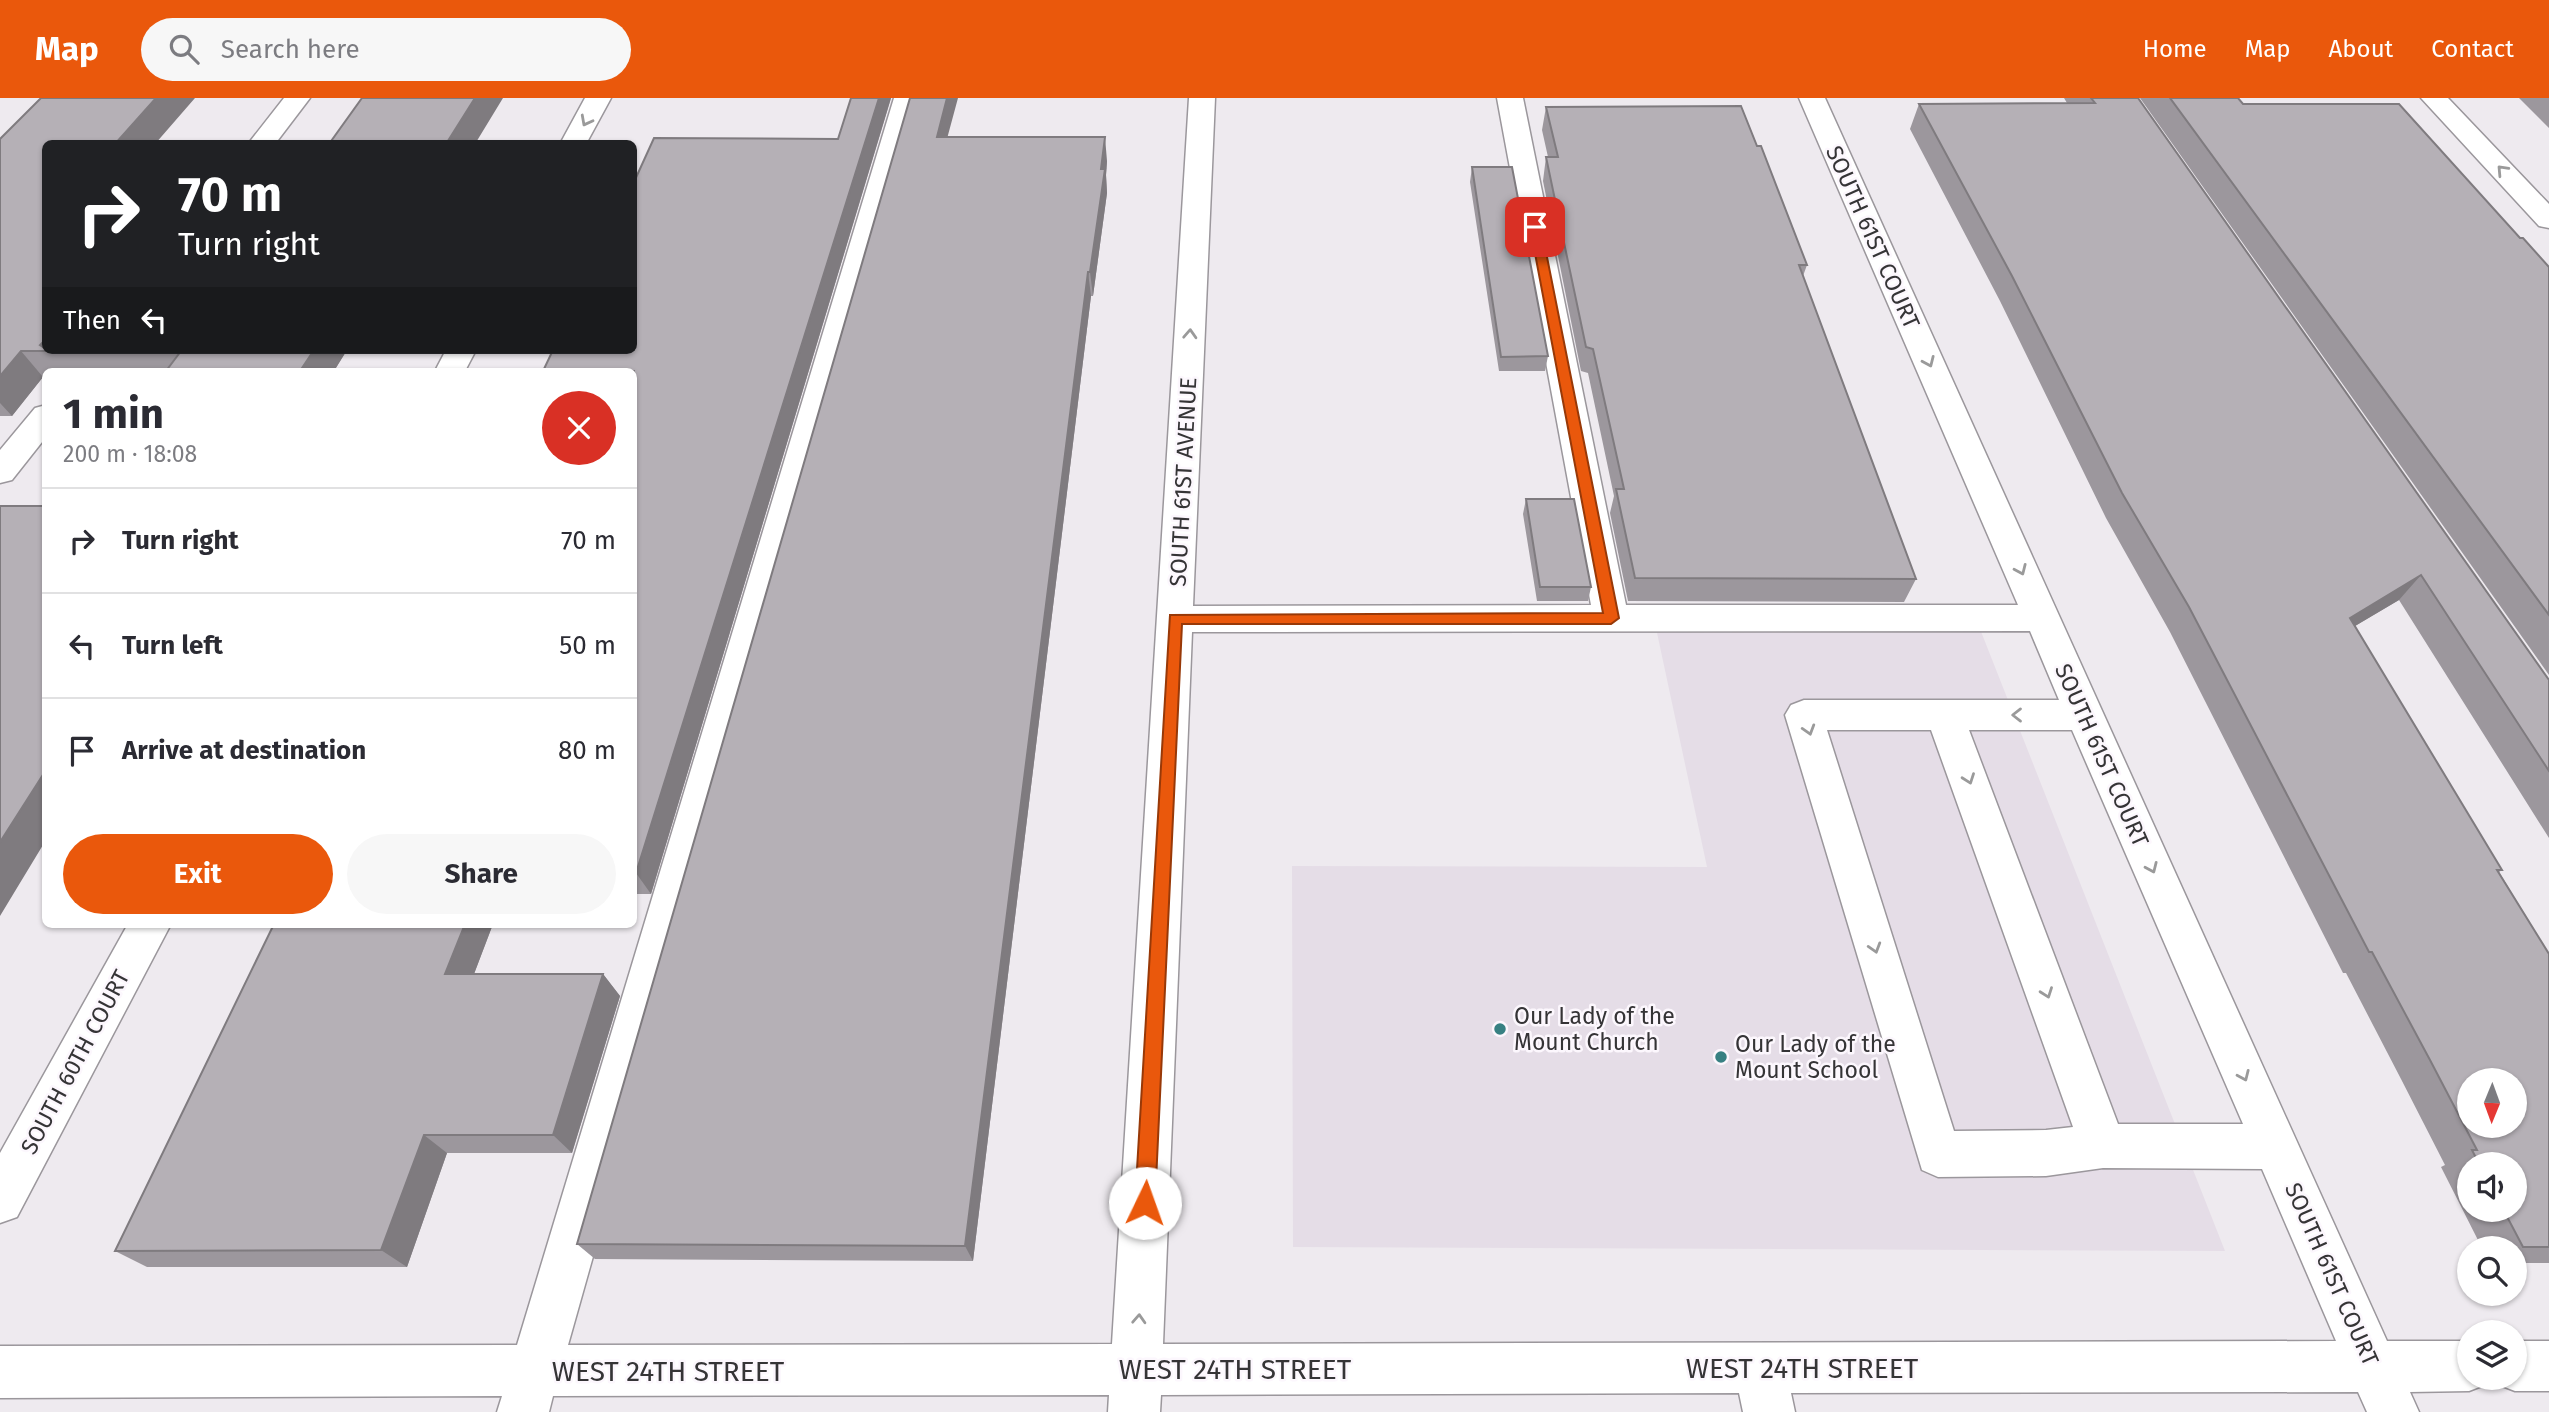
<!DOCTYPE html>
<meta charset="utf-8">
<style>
:root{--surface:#fff;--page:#f7f7f7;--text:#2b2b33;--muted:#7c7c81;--line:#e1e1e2;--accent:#ea580c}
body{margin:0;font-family:"Fira Sans",sans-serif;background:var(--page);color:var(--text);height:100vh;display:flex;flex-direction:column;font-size:26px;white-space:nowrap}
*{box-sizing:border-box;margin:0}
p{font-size:23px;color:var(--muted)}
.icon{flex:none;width:38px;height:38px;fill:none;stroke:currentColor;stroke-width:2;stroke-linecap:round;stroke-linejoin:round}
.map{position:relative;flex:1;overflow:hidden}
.sheet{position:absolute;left:42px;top:270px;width:595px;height:560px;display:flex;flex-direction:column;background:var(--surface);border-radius:10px;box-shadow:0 2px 5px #0004}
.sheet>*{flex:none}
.guide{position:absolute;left:42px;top:42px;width:595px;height:214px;border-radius:10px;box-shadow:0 2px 5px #0004;background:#202124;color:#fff;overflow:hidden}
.needle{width:46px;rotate:181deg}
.fabs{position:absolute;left:2457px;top:970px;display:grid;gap:14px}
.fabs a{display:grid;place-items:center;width:70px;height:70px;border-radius:50%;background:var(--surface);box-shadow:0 2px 5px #0004;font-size:35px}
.pin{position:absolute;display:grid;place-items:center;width:60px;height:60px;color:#fff;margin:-30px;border-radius:14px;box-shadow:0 4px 10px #0006}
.me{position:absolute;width:77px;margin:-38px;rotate:3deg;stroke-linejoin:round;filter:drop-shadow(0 0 5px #0008)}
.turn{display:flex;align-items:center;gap:24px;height:147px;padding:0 21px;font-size:32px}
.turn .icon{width:91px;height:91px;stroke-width:2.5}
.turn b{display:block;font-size:49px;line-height:60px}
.then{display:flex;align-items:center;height:66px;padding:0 21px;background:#0003;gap:14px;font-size:26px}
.round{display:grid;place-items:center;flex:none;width:74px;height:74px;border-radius:37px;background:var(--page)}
.summary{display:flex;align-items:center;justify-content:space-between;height:119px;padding:0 21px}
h1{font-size:42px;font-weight:700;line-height:52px}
.action{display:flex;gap:14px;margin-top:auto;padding:14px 21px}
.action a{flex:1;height:80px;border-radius:42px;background:var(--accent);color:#fff;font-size:28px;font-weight:700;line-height:80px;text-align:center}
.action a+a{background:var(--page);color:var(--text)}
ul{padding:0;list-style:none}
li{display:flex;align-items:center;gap:21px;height:105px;padding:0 21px;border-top:2px solid var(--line)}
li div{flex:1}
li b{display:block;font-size:26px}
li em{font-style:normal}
header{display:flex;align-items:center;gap:42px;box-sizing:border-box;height:98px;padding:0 35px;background:var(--accent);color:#fff}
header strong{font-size:33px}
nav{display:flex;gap:38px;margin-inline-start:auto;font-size:24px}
.search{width:490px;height:63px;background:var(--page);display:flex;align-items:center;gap:18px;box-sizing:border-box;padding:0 24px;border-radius:38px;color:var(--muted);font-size:26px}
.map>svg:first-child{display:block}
</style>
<header>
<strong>Map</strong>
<div class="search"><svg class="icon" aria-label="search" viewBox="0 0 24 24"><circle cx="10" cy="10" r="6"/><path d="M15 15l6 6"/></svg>Search here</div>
<nav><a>Home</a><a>Map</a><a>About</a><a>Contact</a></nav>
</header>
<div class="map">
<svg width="2549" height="1314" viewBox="0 0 2549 1314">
<rect width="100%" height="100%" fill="#eeeaef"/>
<path fill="#e5dde7" d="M1656 530 1980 531 2225 1153 1293 1149 1292 768 1707 769Z"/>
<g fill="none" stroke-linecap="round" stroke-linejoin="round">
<g stroke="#9b979c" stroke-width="3">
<path id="minor" d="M284 0H310L275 46H248Z
M585 0H611L586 46H560Z
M894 0H920L568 1247 1112 1246 1189 0H1215L1193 508 1591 507 1497 0H1523L1626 507H2018L1799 0H1825L2387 1243H2469V1279H2490L2487 1286 2469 1293 2410 1294 2419 1314H2367L2358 1294 1791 1295 1795 1314H1743L1739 1295 1161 1297 1160 1314H1108L1109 1297 553 1298 549 1314H497L502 1298 0 1300V1248L517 1247ZM2030 533 2059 602H1804L1791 607 1785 617 1922 1072 1938 1079 2046 1078 2103 1070 2262 1071 2336 1243 1163 1246 1192 534ZM1827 632H1931L2073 1029 2046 1032 1954 1033ZM1969 632H2072L2243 1026H2118Z
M2421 0H2448L2549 106V130L2539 128Z
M446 252H476L465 273H435Z
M46 307V339L12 382 0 385V352L35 310Z
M128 826H171L17 1119 0 1125V1055Z
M2515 1243H2549V1293H2515L2497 1286 2494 1279H2515Z"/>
</g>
<use href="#minor" fill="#fff" fill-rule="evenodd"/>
</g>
<path fill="#9c979d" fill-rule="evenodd" d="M851 0H891L651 796H634V273L838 41Z
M2064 0H2138L2549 582V740L2399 502 2355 528 2502 772 2499 774 2549 856V1165H2515V1150H2482L2441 1069 2445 1067 2401 981 2346 875H2343L2170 534 2106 420 2000 203 1910 31 1919 6 2067 5ZM2469 1066H2515V1111H2469Z
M2140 0H2238L2243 6 2520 140 2549 169V577Z
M2519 0H2549V30Z
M1546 9 1757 48 1807 167 1803 178 1916 481 1904 504 1628 503 1610 415 1614 398 1588 275 1581 273 1543 83 1546 59H1548L1542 32Z
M948 39 1107 63 1106 77 1107 95 1093 198H1091L973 1163 595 1161 577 1146Z
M0 41 46 46V252H347L334 273H46V279H43L12 318H0Z
M1472 69 1548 258 1545 273H1499L1470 84Z
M1526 401 1591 489 1588 503H1537L1523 416Z
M274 826H493L474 876H603L620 898 572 1055H447L407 1169H147L115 1153Z"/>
<path fill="#7f7b7f" d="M156 0H195L155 46H115Z
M475 0H503L475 46H446Z
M879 0H891L651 796 636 775Z
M947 0H958L941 63 937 39Z
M1105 39 1107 63 1106 77 1107 95 1093 198 1090 174Z
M1088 174 1091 198 973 1163 965 1148Z
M46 241V252L45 253 40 247Z
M314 252H347L334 273H300Z
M21 253 43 279 12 318 0 305V278Z
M2421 477 2399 502 2328 544 2350 520Z
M46 672V742L0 818V744Z
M465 826H493L466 897 445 876Z
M603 876 620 898 572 1055 553 1037Z
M424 1037 447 1055 407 1169 381 1152Z"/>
<path fill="#b5b0b6" stroke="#7f7b7f" stroke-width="2" fill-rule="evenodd" d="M41 0H156L115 46H46V241L40 247 43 249H46V252H314L300 273H166L181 253H21L0 278V41Z
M362 0H475L446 46H329Z
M851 0H879L636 775H634V273H543L553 252H634V84L654 40 838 41Z
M910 0H947L937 39H1105L1101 71H1105L1090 174H1088L965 1148 577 1146Z
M2091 0H2138L2549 582V673L2421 477 2350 520 2502 772H2497L2549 856V1149H2523L2503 1111H2515V1066H2479L2472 1052H2477L2430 962 2372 854H2369L2189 509 2122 395 2012 178 1919 6 2095 5ZM2469 982H2515V1027H2469Z
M2170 0H2238L2243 6H2399L2520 140H2523L2549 169V517Z
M1741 8 1757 48H1761L1807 167H1799L1916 481 1635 480 1616 391H1624L1593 251 1586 249 1546 59H1558L1546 9Z
M1472 69H1512L1548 258 1501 259Z
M1526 401H1574L1591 489H1540Z
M0 408H46V672L0 744Z
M274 826H465L445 876H603L553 1037H424L381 1152 115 1153Z"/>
<defs><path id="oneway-chevron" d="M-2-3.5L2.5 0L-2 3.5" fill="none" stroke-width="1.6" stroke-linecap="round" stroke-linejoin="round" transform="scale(1.75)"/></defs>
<g stroke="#9a9a9a">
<use href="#oneway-chevron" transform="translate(586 23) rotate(118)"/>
<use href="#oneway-chevron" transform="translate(2502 72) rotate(-133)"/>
<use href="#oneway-chevron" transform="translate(1190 236) rotate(-87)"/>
<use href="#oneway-chevron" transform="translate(1929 264) rotate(66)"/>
<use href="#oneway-chevron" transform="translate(2021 472) rotate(66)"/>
<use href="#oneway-chevron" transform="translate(2017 617) rotate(-180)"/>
<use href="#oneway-chevron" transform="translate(1809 632) rotate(73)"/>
<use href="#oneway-chevron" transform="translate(1969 681) rotate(70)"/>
<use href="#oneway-chevron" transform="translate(2152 770) rotate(66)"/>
<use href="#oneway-chevron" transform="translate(1875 850) rotate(73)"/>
<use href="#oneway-chevron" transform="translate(2047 895) rotate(70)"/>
<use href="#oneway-chevron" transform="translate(2244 978) rotate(66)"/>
<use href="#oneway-chevron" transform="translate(1139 1221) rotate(-87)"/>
</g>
<path fill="#ea580c" stroke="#983908" stroke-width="2" d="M1535 126 1541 129 1619 520 1611 526H1182L1155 1105 1152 1111 1145 1114 1138 1111 1135 1105 1170 517 1603 515 1530 129Z"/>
<g fill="#378082" stroke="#fcf7fd" stroke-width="2.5">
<circle cx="1500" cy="931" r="7"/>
<circle cx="1721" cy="959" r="7"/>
</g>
<g text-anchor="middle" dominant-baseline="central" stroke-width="5" stroke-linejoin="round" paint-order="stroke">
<g font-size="23" fill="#353436" stroke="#fcf7fd">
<text transform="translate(1873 139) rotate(66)">SOUTH 61ST COURT</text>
<text transform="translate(1183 384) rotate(-87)">SOUTH 61ST AVENUE</text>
<text transform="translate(2102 657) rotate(66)">SOUTH 61ST COURT</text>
<text transform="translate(75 964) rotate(-62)">SOUTH 60TH COURT</text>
<text transform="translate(2332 1176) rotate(66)">SOUTH 61ST COURT</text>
</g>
<g font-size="23" fill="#353436" stroke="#fcf7fd" text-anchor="start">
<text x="1514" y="918">Our Lady of the<tspan x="1514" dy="26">Mount Church</tspan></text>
<text x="1735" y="946">Our Lady of the<tspan x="1735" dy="26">Mount School</tspan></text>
</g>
<g font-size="28" fill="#353436" stroke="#fcf7fd">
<text x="1802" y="1270">WEST 24TH STREET</text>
<text x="1235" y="1271">WEST 24TH STREET</text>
<text x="668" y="1273">WEST 24TH STREET</text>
</g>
</g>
</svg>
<div class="fabs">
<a><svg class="needle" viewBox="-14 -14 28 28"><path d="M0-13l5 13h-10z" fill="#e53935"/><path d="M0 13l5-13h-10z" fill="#7c7c81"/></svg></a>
<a><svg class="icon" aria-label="sound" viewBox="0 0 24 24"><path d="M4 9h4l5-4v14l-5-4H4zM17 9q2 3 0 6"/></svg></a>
<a><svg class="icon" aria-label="search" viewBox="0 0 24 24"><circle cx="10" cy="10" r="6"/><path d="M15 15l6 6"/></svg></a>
<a><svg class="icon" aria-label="layers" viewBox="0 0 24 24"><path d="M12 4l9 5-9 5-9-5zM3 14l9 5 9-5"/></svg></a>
</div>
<div class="pin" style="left:1535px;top:129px;background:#d93025"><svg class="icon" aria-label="arrive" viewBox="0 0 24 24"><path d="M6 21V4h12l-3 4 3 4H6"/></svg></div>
<svg class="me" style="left:1145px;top:1105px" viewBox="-20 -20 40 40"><circle r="19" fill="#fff"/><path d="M0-13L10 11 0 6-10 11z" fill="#ea580c"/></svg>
<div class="guide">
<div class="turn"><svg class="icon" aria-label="right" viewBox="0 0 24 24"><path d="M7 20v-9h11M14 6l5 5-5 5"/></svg><div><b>70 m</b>Turn right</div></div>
<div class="then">Then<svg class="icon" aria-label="left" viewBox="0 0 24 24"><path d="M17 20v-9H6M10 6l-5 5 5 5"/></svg></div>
</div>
<section class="sheet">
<div class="summary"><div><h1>1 min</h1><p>200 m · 18:08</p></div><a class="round" style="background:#d93025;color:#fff"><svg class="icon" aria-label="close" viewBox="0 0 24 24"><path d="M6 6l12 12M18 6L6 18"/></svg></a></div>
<ul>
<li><svg class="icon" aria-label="right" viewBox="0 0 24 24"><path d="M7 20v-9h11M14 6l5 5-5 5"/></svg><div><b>Turn right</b></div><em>70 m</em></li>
<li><svg class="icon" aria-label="left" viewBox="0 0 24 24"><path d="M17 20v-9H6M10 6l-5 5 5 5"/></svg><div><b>Turn left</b></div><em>50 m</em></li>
<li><svg class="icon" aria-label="arrive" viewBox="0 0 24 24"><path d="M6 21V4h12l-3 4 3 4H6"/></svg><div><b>Arrive at destination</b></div><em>80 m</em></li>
</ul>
<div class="action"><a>Exit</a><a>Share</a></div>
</section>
</div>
